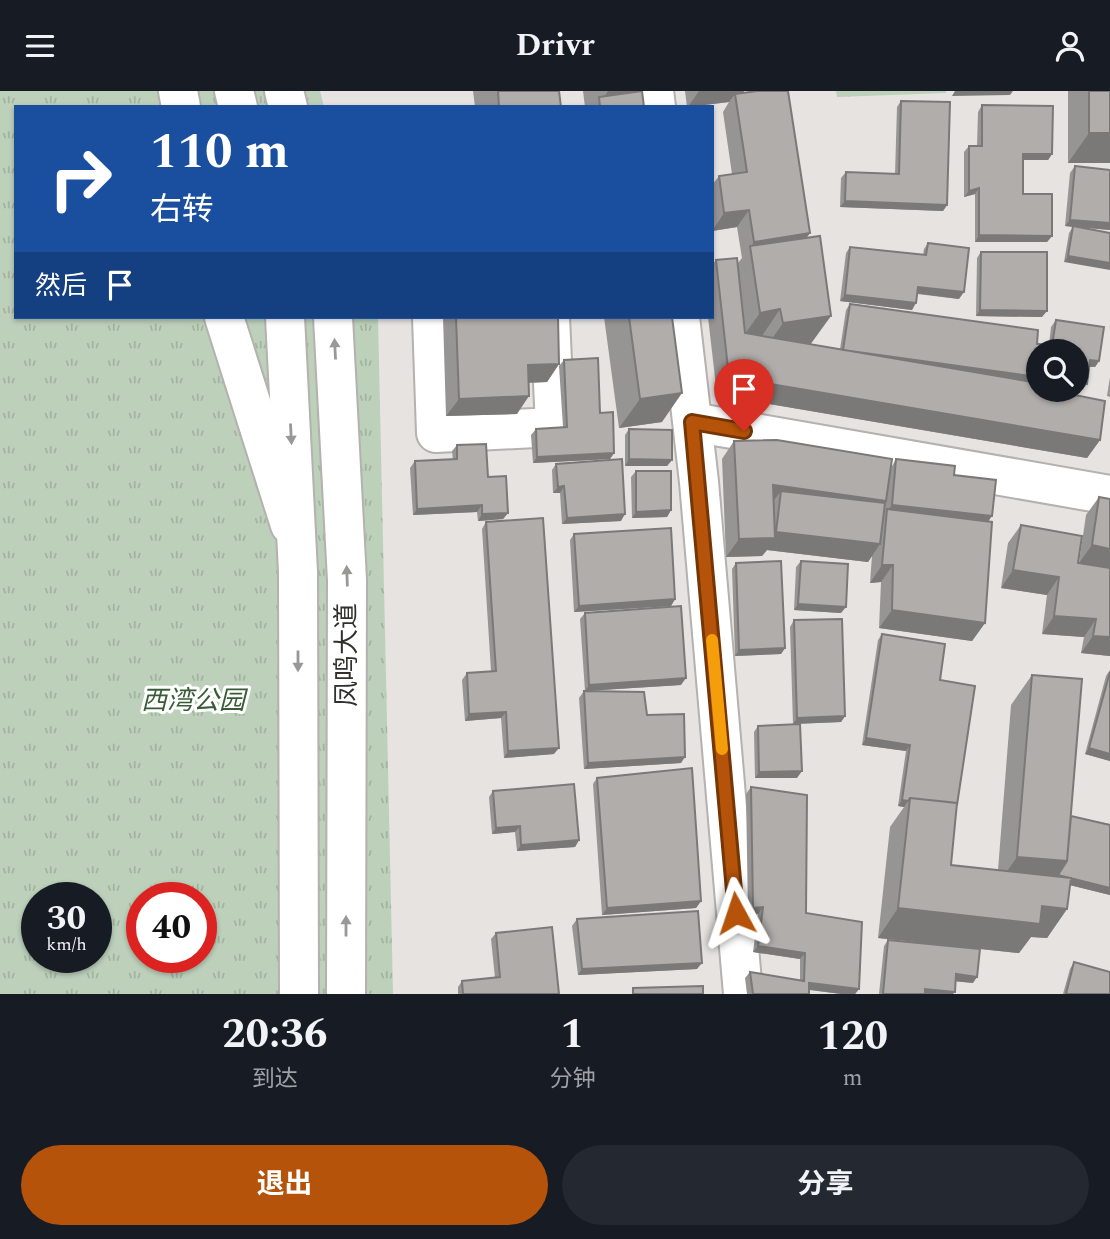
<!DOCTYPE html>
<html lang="zh">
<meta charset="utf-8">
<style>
:root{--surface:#171b24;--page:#242831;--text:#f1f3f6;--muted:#9ea1a6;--accent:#b45309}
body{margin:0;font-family:Spectral,"Noto Sans SC",serif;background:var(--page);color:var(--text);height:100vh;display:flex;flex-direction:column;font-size:26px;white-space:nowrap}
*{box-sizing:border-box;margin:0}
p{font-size:23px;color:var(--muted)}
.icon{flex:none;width:38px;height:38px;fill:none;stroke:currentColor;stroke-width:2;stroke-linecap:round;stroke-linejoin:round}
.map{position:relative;height:903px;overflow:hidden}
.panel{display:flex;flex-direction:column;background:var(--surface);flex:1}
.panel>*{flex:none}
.banner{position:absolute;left:14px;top:14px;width:700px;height:214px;border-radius:0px;box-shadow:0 2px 5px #0004;background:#1a4fa0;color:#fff;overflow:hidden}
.tools{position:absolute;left:1026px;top:248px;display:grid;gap:14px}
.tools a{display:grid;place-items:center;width:63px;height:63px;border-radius:50%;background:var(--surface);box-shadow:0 2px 5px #0004;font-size:35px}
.speed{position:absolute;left:21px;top:791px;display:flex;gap:14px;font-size:35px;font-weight:700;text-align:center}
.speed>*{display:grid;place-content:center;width:91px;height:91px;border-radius:50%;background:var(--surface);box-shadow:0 2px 5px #0004;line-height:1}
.speed small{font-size:18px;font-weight:400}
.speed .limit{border:10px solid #d22;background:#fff;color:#111}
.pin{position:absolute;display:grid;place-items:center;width:60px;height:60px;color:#fff;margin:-72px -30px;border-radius:50% 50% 50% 0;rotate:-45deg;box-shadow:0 0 7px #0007}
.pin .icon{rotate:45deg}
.me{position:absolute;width:77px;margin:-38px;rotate:355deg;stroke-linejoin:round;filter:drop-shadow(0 0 5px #0008)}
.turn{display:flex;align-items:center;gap:24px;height:147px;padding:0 21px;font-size:32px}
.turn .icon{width:91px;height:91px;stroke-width:2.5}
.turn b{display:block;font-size:49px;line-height:60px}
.then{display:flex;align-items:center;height:66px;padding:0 21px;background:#0003;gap:14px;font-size:26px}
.eta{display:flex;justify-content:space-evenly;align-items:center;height:119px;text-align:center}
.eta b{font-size:42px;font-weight:700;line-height:49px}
.button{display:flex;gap:14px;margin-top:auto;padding:14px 21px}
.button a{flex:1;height:80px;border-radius:42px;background:var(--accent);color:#fff;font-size:28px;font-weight:700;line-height:80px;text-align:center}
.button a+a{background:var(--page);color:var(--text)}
header{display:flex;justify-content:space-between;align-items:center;height:91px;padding:0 21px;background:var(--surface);font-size:32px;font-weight:700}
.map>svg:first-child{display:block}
</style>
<header><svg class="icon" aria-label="menu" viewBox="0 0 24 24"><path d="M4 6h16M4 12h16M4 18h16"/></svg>Drivr<svg class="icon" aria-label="person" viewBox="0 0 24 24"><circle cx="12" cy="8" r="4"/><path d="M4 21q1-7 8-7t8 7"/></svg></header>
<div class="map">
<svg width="1110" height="903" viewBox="0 0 1110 903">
<defs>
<pattern id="grass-tufts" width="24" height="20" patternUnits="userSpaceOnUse" patternTransform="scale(1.75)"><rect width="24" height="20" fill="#bcd0ba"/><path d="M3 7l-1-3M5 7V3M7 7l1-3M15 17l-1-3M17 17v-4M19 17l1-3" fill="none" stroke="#a2b3a0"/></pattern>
</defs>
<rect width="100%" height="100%" fill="#e6e3e1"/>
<path fill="url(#grass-tufts)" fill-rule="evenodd" d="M0 0H320L324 16H16V226H378L393 903H0ZM37 807H96V866H37ZM142 807H201V866H142Z
M836 0H946V2L837 6Z"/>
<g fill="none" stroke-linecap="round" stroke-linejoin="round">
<g stroke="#b4b1af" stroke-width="42">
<path id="minor" d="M178 0 181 16
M654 0 656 16
M224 226 290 434
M432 226 436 342 555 336 550 226
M680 226 699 391 743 903
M692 331 1110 404"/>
</g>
<g stroke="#b4b1af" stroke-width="42">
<path id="major" d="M234 0 238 16
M284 0 288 16
M285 226 298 481 299 903
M333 226 347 489 346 903"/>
</g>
<use href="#minor" stroke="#fff" stroke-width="38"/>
<use href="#major" stroke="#fff" stroke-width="38"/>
</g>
<path fill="#979593" d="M473 0H559L561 16H475Z
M583 0H643L642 1 644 16H585Z
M685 0H744L743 2 810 142 806 147 811 253 840 258 846 219 850 213 1049 254 1051 236 1056 229 1099 270 1095 276H1089L1082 299 1076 261 1038 299 1100 349 1087 367 717 304 708 226H712V174L716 169 737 173 742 167 737 136 712 140V94L719 85 732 83 723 21 729 11 687 16Z
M1068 0H1110V72H1068Z
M901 10 947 114 943 120 840 116 841 87 846 81 895 83 897 16Z
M982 14 1052 63 1048 69H1023V103L1052 145 1047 151H975V103L964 106V61L969 55H977L978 21Z
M1075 75 1110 139 1077 136 1110 142 1064 171 1069 142 1073 136 1065 135 1070 82Z
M928 152 959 208 917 203 912 219 840 210 846 162 850 156 923 164 924 158Z
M981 161 1042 226 976 225 977 167Z
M443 226H558L559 273 547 291 529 292 517 323 446 325Z
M604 226H672L662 331 619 337Z
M564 269 600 322 614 362 610 368 533 372 531 344 536 338 563 336 559 275Z
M1110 286V306L1107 305Z
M629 338 672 369 667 375H625V344Z
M734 350 891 377 896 368 954 384 992 425 988 430 985 532 972 550 879 537 881 491 870 492 872 465 868 471 767 459 762 465 726 466 722 368Z
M457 354 488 386 508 422 503 428 478 430 477 421 413 424 410 377 415 370 453 369 452 360Z
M556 373 621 430 562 433 560 402H553L552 379Z
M636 380 671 419 667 426 632 427 631 386Z
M1099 406 1110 408V565L1081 562 1084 546 1042 543 1047 504 1001 497 1008 452 1021 434 1079 472 1086 424Z
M486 431 554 663 504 667 501 627 465 630 462 589 467 582 491 580 482 438Z
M574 443 675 508 671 515 574 521 570 449Z
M801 470 841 522 794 519 796 476Z
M736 472 785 557 781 563 735 565 732 478Z
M585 522 681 594 585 600 580 528Z
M794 529 845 625 841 631 793 633 790 536Z
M882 543 940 589 957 714 951 774 998 779 1011 614 1032 584 1071 725 1110 733V804L1070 794 1067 818 1047 847 1031 846 1019 862 980 858 973 892 956 890 953 903H879L884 855 888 849 937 853 878 847 890 736 904 716 898 715 906 660 862 654 878 549Z
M1110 579V670L1085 663 1106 585Z
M584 600 647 624 681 672 584 678 579 607Z
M758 635 797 687H755L754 641Z
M597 687 701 810 696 817 602 824 593 693Z
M751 696 806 822 859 898 855 903H841L809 899V903H747L745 887 750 881 800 889V868L753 861 758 823H748L746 703Z
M493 700 579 749 575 756 517 760 515 741 492 743 489 706Z
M577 828 697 878 578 884 572 835Z
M496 842 559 903H458V896L462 890 495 887 491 848Z
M1074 871 1110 903H1063L1070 878Z"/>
<path fill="#7b7978" d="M608 0H643L632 16 600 13Z
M699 0H744L737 11 735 3 729 11 688 16Z
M955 0H1013L1010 4 952 5Z
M1089 42H1110V72H1068Z
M1023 63H1052L1048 69H1019Z
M979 97 975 103 964 106 969 100Z
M845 110 947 114 943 120 840 116Z
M749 119 737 136 712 140 724 122Z
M1070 129 1110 132V139L1065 135Z
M810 142 797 160 750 157 754 151Z
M979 144 1052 145 1047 151H975Z
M1068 165 1110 172V179L1064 171Z
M918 196 964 201 959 208 914 202Z
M845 204 916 212 912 219 840 210Z
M780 218 760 248 739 251 760 222Z
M980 219 1047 220 1042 226 976 225Z
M831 225 810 254 762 262 783 232Z
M843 259 1038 286V293Z
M1090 269 1099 270 1095 276 1086 275Z
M559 273 547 291 515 292 528 274Z
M729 286 1100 349 1087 367 717 304Z
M1076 292 1087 293 1082 299H1076Z
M682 302 662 331 619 337 640 308Z
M529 305 517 323 446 325 459 308Z
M614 362 610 368 533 372 537 366Z
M629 368 672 369 667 375H625Z
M773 394 886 410 874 428 781 400 771 413Z
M564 395 560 402H553L558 396Z
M482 414 477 421 413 424 417 418Z
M892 414 992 425 979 443 887 420Z
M671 419 667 426 632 427 636 421Z
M508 422 503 428 478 430 482 423Z
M625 423 621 430 562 433 567 427Z
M776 441 880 453 868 471 767 459 762 465 726 466 739 448 771 447Z
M1092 454 1110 458V478L1079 472Z
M882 474H893L881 491 870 492Z
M1013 479 1059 486 1047 504 1001 497Z
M675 508 671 515 574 521 579 515Z
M798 513 846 516 841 522 794 519Z
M892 519 985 532 972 550 879 537Z
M1054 525 1096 528 1084 546 1042 543Z
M1093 545 1110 546V565L1081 562Z
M785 557 781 563 735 565 739 559Z
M686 587 681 594 585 600 589 594Z
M506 621 501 627 465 630 469 623Z
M845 625 841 631 793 633 797 627Z
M866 647 910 654 906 660 862 654Z
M559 657 554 663 504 667 508 660Z
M1089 657 1110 663V670L1085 663Z
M685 666 681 672 584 678 588 672Z
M802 680 797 687H755L759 681Z
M902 709 908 710 904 716 898 715Z
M520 735 515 741 492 743 496 737Z
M579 749 575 756 517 760 521 754Z
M1017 766 1067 770 1110 797V804L1053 790 996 796Z
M701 810 696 817 602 824 607 817Z
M1042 815 1067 818 1047 847 1031 846 1019 862 878 847 898 817Z
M763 816 758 823H748L753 817Z
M758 855 805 862 800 868 753 861Z
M702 872 697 878 578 884 582 878Z
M956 883 977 886 973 892 952 890Z
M809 892 859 898 855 903H841L805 898Z
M925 898 955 901 953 903H922Z"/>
<path fill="#b0adab" stroke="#7b7978" stroke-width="2" d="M498 0H559L561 16H499Z
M642 0 644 16H600L599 6Z
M757 0H788L810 142 754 151 749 119 724 122 719 85 747 81 735 3Z
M1089 0H1110V42H1089Z
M901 10 950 11 947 114 845 110 846 81 899 83Z
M982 14 1053 15 1052 63H1023V103H1052V145L979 144V97L969 100V55H982Z
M1075 75 1110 79V132L1070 129Z
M1073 135 1110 142V172L1068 165Z
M820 145 831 225 783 232 780 218 760 222 750 155Z
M928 152 969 157 964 201 918 196 916 212 845 204 850 156 926 164Z
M981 161H1047V220L980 219Z
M737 167 745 242 1038 292V299H1050L1105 310 1100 349 729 286 716 169Z
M850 213 1038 239 1037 253 1052 255 1056 229 1104 236 1099 270 1090 269 1087 293 1076 292V261H1038V286L843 259Z
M456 226H558L559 273 528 274 529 305 459 308Z
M629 226H672L682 302 640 308Z
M598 267 600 322 613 321 614 362 537 366 536 338 567 336 564 269Z
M629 338 672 339V369L629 368Z
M777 349 892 368 886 410 773 394 775 447 739 448 734 350Z
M486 353 488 386 506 385 508 422 482 423V414L417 418 415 370 457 368V354Z
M622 368 625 423 567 427 564 395 558 396 556 373Z
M896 368 955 375 954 384 996 389 992 425 892 414Z
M636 380H671V419L636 421Z
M781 400 885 412 880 453 776 441Z
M1099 406 1110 408V458L1092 454Z
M887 418 992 431 985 532 892 519 893 474H882Z
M543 427 559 657 508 660 506 621 469 623 467 582 496 580 486 431Z
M1021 434 1082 445 1078 472 1110 477V546L1093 545 1096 528 1054 525 1059 486 1013 479Z
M671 437 675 508 579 515 574 443Z
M781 470 785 557 739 559 736 472Z
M801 470 848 473 846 516 798 513Z
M681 515 686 587 589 594 585 522Z
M842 528 845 625 797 627 794 529Z
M882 543 945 553 940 589 975 595 957 714V712L910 707 908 710 902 709 910 654 866 647Z
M1110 581V663L1089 657Z
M1032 584 1082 588 1067 770 1017 766Z
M584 600 644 601 647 624 684 623 685 666 588 672Z
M800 633 802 680 759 681 758 635Z
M692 677 701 810 607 817 597 687Z
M574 693 579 749 521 754 520 735 496 737 493 700Z
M751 696 807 704 806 822 862 831 859 898 809 892V903H753L750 881 804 890 805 862 758 855 763 816 753 817Z
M910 707 957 712 951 774 1071 787 1067 818 1042 815 1040 833 898 817Z
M1071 725 1110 734V797L1058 784 1067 770Z
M698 820 702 872 582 878 577 828Z
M552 836 559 903H463L462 890 500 886 496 842Z
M888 849 980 858 977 886 956 883 955 901 925 898V903H883Z
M1074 871 1110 881V903H1066Z
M703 895V903H633V897Z"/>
<defs><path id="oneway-solid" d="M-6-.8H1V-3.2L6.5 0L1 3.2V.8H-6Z" transform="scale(1.75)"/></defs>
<g fill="#989897">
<use href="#oneway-solid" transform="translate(335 258) rotate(-93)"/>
<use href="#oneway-solid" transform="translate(291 343) rotate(87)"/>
<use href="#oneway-solid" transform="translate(347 485) rotate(-92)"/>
<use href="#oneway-solid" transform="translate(298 570) rotate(90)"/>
<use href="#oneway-solid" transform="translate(346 835) rotate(-90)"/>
</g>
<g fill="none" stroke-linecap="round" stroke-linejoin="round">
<g stroke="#753606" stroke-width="18">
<path id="route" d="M736 822 692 331 744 340"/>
</g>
<use href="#route" stroke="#b45309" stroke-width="12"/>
<path stroke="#f59e0b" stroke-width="12" d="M712 549 722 658"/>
</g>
<g text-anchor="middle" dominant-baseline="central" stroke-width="6" stroke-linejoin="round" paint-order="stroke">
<g font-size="26" fill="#31302f" stroke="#fff">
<text transform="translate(347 564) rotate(-90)">凤鸣大道</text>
</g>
<g font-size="26" font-style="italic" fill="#395c37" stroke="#fff">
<text x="193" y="610">西湾公园</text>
</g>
</g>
</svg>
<div class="tools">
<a><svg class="icon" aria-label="search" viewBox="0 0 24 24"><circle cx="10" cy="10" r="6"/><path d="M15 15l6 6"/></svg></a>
</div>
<div class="speed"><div>30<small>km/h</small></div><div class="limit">40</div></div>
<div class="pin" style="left:744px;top:340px;background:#d93025"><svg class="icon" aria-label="arrive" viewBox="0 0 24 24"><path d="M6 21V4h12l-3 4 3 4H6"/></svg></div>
<svg class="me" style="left:736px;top:822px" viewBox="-20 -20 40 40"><path d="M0-17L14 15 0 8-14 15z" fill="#b45309" stroke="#fff" stroke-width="4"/></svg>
<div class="banner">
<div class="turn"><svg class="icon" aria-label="right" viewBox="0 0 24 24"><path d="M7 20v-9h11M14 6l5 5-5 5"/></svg><div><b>110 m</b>右转</div></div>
<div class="then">然后<svg class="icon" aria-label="arrive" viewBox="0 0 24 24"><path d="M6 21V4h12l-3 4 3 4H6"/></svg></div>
</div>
</div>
<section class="panel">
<div class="eta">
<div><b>20:36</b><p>到达</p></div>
<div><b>1</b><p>分钟</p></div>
<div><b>120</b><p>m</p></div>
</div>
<div class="button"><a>退出</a><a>分享</a></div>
</section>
